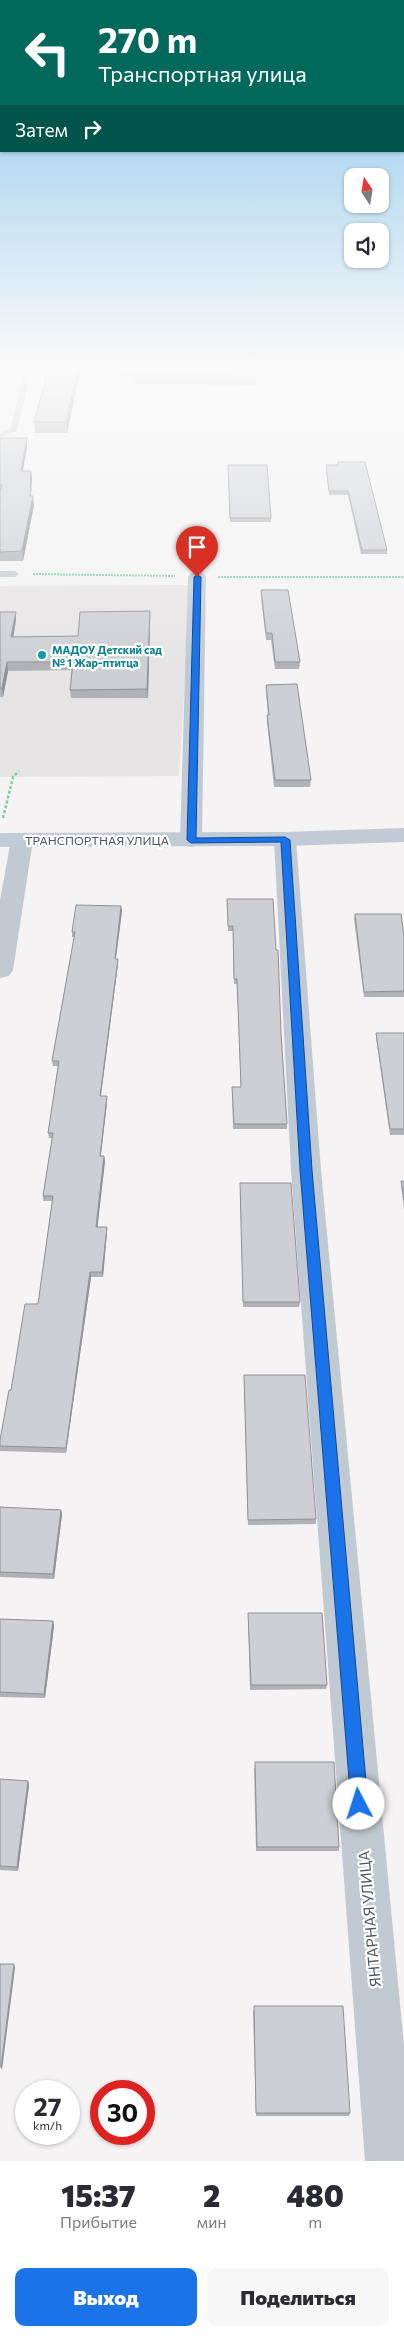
<!DOCTYPE html>
<html lang="ru">
<meta charset="utf-8">
<style>
:root{--surface:#fff;--page:#f7f7f7;--text:#2b2b33;--muted:#7c7c81;--accent:#1a73e8}
body{margin:0;font-family:Commissioner,sans-serif;background:var(--page);color:var(--text);height:100vh;display:flex;flex-direction:column;font-size:19px;white-space:nowrap}
*{box-sizing:border-box;margin:0}
p{font-size:16px;color:var(--muted)}
.icon{flex:none;width:28px;height:28px;fill:none;stroke:currentColor;stroke-width:2;stroke-linecap:round;stroke-linejoin:round}
.map{position:relative;height:2161px;overflow:hidden}
.side{display:flex;flex-direction:column;background:var(--surface);flex:1}
.side>*{flex:none}
.banner{position:absolute;left:0px;top:0px;width:405px;height:152px;box-shadow:0 1px 4px #0004;background:#00695c;color:#fff;overflow:hidden}
.needle{width:32px;rotate:348deg}
.tools{position:absolute;left:344px;top:168px;display:grid;gap:10px}
.tools a{display:grid;place-items:center;width:45px;height:45px;border-radius:10px;background:var(--surface);box-shadow:0 1px 4px #0004;font-size:25px}
.speed{position:absolute;left:15px;top:2080px;display:flex;gap:10px;font-size:25px;font-weight:700;text-align:center}
.speed>*{display:grid;place-content:center;width:65px;height:65px;border-radius:50%;background:var(--surface);box-shadow:0 1px 4px #0004;line-height:1}
.speed small{font-size:12px;font-weight:400}
.speed .limit{border:8px solid #d22;background:#fff;color:#111}
.pin{position:absolute;display:grid;place-items:center;width:42px;height:42px;color:#fff;margin:-51px -21px;border-radius:50% 50% 50% 0;rotate:-45deg;box-shadow:0 0 5px #0007}
.pin .icon{rotate:45deg}
.me{position:absolute;width:55px;margin:-28px;rotate:355deg;stroke-linejoin:round;filter:drop-shadow(0 0 4px #0008)}
.turn{display:flex;align-items:center;gap:18px;height:105px;padding:0 15px;font-size:22px}
.turn .icon{width:65px;height:65px;stroke-width:2.5}
.turn b{display:block;font-size:35px;line-height:42px}
.then{display:flex;align-items:center;height:48px;padding:0 15px;background:#0003;gap:10px;font-size:19px}
.eta{display:flex;justify-content:space-evenly;align-items:center;height:85px;text-align:center}
.eta b{font-size:30px;font-weight:800;line-height:35px}
.primary-button{display:flex;gap:10px;margin-top:auto;padding:10px 15px}
.primary-button a{flex:1;height:58px;border-radius:10px;background:var(--accent);color:#fff;font-size:20px;font-weight:800;line-height:58px;text-align:center}
.primary-button a+a{background:var(--page);color:var(--text)}
.map>svg:first-child{display:block}
</style>
<div class="map">
<svg width="404" height="2161" viewBox="0 0 404 2161">
<rect width="100%" height="100%" fill="#f5f3f3"/>
<path fill="#e6e4e5" d="M191 585 179 776 0 777V586Z"/>
<g fill="none" stroke-linecap="round" stroke-linejoin="round">
<path stroke="#7ad0a6" stroke-width="2" stroke-dasharray="2 1" stroke-linecap="butt" d="M33 574 175 576
M218 577H404"/>
<path stroke="#7ad0a6" stroke-width="2.5" stroke-dasharray="3 2" stroke-linecap="butt" d="M3 818 13 777 19 771"/>
<path fill="#c1cad2" fill-rule="evenodd" d="M27 363H33L17 431 0 437V433L10 430Z
M118 363H124L123 372H231L234 374 231 376H120L117 374Z
M0 571H15L19 574 15 577H0Z"/>
<path fill="#c1cad2" fill-rule="evenodd" d="M197 572 203 573 206 577 202 840 199 845 191 847 183 845 180 840 188 577 191 573Z
M285 832 293 834 296 839 321 1170 404 2046V2161H365L291 1170 274 839 277 834Z
M22 833 30 835 33 840 13 970 9 976 0 978V900L11 840 14 835Z"/>
<path fill="#c1cbd6" fill-rule="evenodd" d="M404 828V842L285 846 0 847V833L285 832Z"/>
</g>
<path fill="#b0b2b7" d="M50 363H82L67 433H35L34 422Z
M254 363 255 385 134 384 133 381 231 374 234 373 231 370H135V367Z
M0 438H27V447L23 471H31L32 480 31 496 34 505 23 561H0Z
M338 462 387 550V554H361L348 495H329L326 465H338Z
M228 465 271 518V522H230Z
M261 590 300 662 299 669H275L271 640H266L261 597Z
M0 612H16V620L13 637 78 636 150 619 148 698H71L70 690 72 670 8 671 3 697H0Z
M266 685 311 780 310 787H274L267 722V715H268L266 692Z
M227 899 281 1033 287 1124V1129H233L232 1087H241L237 984H234L233 931H228Z
M121 906 122 911 116 959H118V964L101 1096H107V1102L101 1156H104L105 1161 97 1227 107 1232 103 1277H91L66 1453 0 1451V1440L11 1390 38 1304 52 1201H43V1196L52 1138H49L48 1133 58 1066H53L52 1061 74 937H72V932Z
M355 914 404 936V997H364L354 919Z
M376 1033H404V1135H390L376 1038Z
M401 1181H404V1209L401 1186Z
M240 1188 300 1302 299 1307H243Z
M244 1380 316 1519V1524L248 1525Z
M0 1507 61 1510 62 1514 54 1579 0 1577Z
M248 1618 327 1685 326 1689 250 1690Z
M0 1619 53 1621 54 1626 45 1698 0 1697Z
M254 1767 339 1847V1851H256Z
M0 1779 28 1781 29 1785 18 1871 0 1870Z
M253 2010 350 2113 349 2116H256Z"/>
<path fill="#909195" d="M79 363H82L67 433 66 422Z
M27 438V447L21 480V471Z
M31 471 32 480 30 505V496Z
M33 496 34 505 23 561 22 551Z
M150 611V619L148 698 147 689Z
M16 612V620L12 645 11 637Z
M7 662 8 671 3 697 2 688Z
M121 906 122 911 115 964V959Z
M118 959V964L100 1101V1096Z
M107 1096V1102L100 1161V1156Z
M104 1156 105 1161 97 1232 96 1227Z
M107 1227V1232L103 1277 102 1272Z
M90 1272 91 1277 66 1453V1448Z
M61 1510 62 1514 54 1579 53 1574Z
M53 1621 54 1626 45 1698 44 1694Z
M28 1781 29 1785 18 1871 17 1867Z
M14 1964 15 1968 2 2070 1 2067Z"/>
<path fill="#cdcfd5" stroke="#909195" d="M50 363H79L66 422H34Z
M136 363H254L255 381H133L134 374H231L236 371 231 367H135Z
M0 438H27L21 471H31L30 496H33L22 551 0 552V492L2 485H0Z
M338 462H365L387 550H362L348 491H329L326 465H338Z
M228 465H267L271 518H230Z
M261 590H288L300 662H275L272 633H266Z
M150 611 147 689 70 690 73 662H7L2 688H0V612H16L11 637 78 636 80 612Z
M297 684 311 780H275L267 715H269L266 685Z
M227 899H273L276 950H278L281 1033 287 1124H234L232 1087H241L237 979H234L233 926H228Z
M76 905 121 906 115 959H118L100 1096H107L100 1156H104L96 1227H107L102 1272H90L66 1448 0 1446V1440L9 1390H11L25 1304H38L53 1196H43L53 1133H48L59 1061H52L75 932H72Z
M355 914H401L404 936V991L364 992Z
M376 1033H404V1129H390Z
M401 1181H404V1198Z
M240 1183H291L300 1302H243Z
M244 1375H305L316 1519 248 1520Z
M0 1507 61 1510 53 1574 0 1572Z
M248 1613H322L327 1685H251Z
M0 1619 53 1621 44 1694 0 1692Z
M255 1762H334L339 1847H257Z
M0 1779 28 1781 17 1867 0 1866Z
M0 1964H14L1 2067H0Z
M254 2006H343L350 2113H256Z"/>
<linearGradient id="sky" x2="0" y2="1"><stop stop-color="#85c3ea"/><stop offset="0.55" stop-color="#fafafa"/><stop offset="1" stop-color="#fafafa" stop-opacity="0"/></linearGradient>
<rect width="404" height="666" fill="url(#sky)"/>
<path fill="#1a73e8" stroke="#114b97" d="M197 575 201 577 196 838 285 837 290 840 312 1170 368 1804 366 1810 359 1813 353 1810 351 1804 300 1170 281 842 191 843 187 840 194 577Z"/>
<circle fill="#0f9aa8" stroke="#fff" stroke-width="2" cx="42" cy="655" r="5"/>
<g text-anchor="middle" dominant-baseline="central" stroke-width="4.5" stroke-linejoin="round" paint-order="stroke">
<g font-size="11" font-weight="bold" fill="#0d838f" stroke="#fff" text-anchor="start">
<text x="52" y="649">МАДОУ Детский сад<tspan x="52" dy="13">№ 1 Жар-птитца</tspan></text>
</g>
<g font-size="12" fill="#4a5661" stroke="#fff">
<text x="97" y="840">ТРАНСПОРТНАЯ УЛИЦА</text>
</g>
<g font-size="15" fill="#4a5661" stroke="#fff">
<text transform="translate(369 1919) rotate(-95)">ЯНТАРНАЯ УЛИЦА</text>
</g>
</g>
</svg>
<div class="tools">
<a><svg class="needle" viewBox="-14 -14 28 28"><path d="M0-13l5 13h-10z" fill="#e53935"/><path d="M0 13l5-13h-10z" fill="#7c7c81"/></svg></a>
<a><svg class="icon" aria-label="sound" viewBox="0 0 24 24"><path d="M4 9h4l5-4v14l-5-4H4zM17 9q2 3 0 6"/></svg></a>
</div>
<div class="speed"><div>27<small>km/h</small></div><div class="limit">30</div></div>
<div class="pin" style="left:197px;top:577px;background:#d93025"><svg class="icon" aria-label="arrive" viewBox="0 0 24 24"><path d="M6 21V4h12l-3 4 3 4H6"/></svg></div>
<svg class="me" style="left:359px;top:1804px" viewBox="-20 -20 40 40"><circle r="19" fill="#fff"/><path d="M0-13L10 11 0 6-10 11z" fill="#1a73e8"/></svg>
<div class="banner">
<div class="turn"><svg class="icon" aria-label="left" viewBox="0 0 24 24"><path d="M17 20v-9H6M10 6l-5 5 5 5"/></svg><div><b>270 m</b>Транспортная улица</div></div>
<div class="then">Затем<svg class="icon" aria-label="right" viewBox="0 0 24 24"><path d="M7 20v-9h11M14 6l5 5-5 5"/></svg></div>
</div>
</div>
<section class="side">
<div class="eta">
<div><b>15:37</b><p>Прибытие</p></div>
<div><b>2</b><p>мин</p></div>
<div><b>480</b><p>m</p></div>
</div>
<div class="primary-button"><a>Выход</a><a>Поделиться</a></div>
</section>
